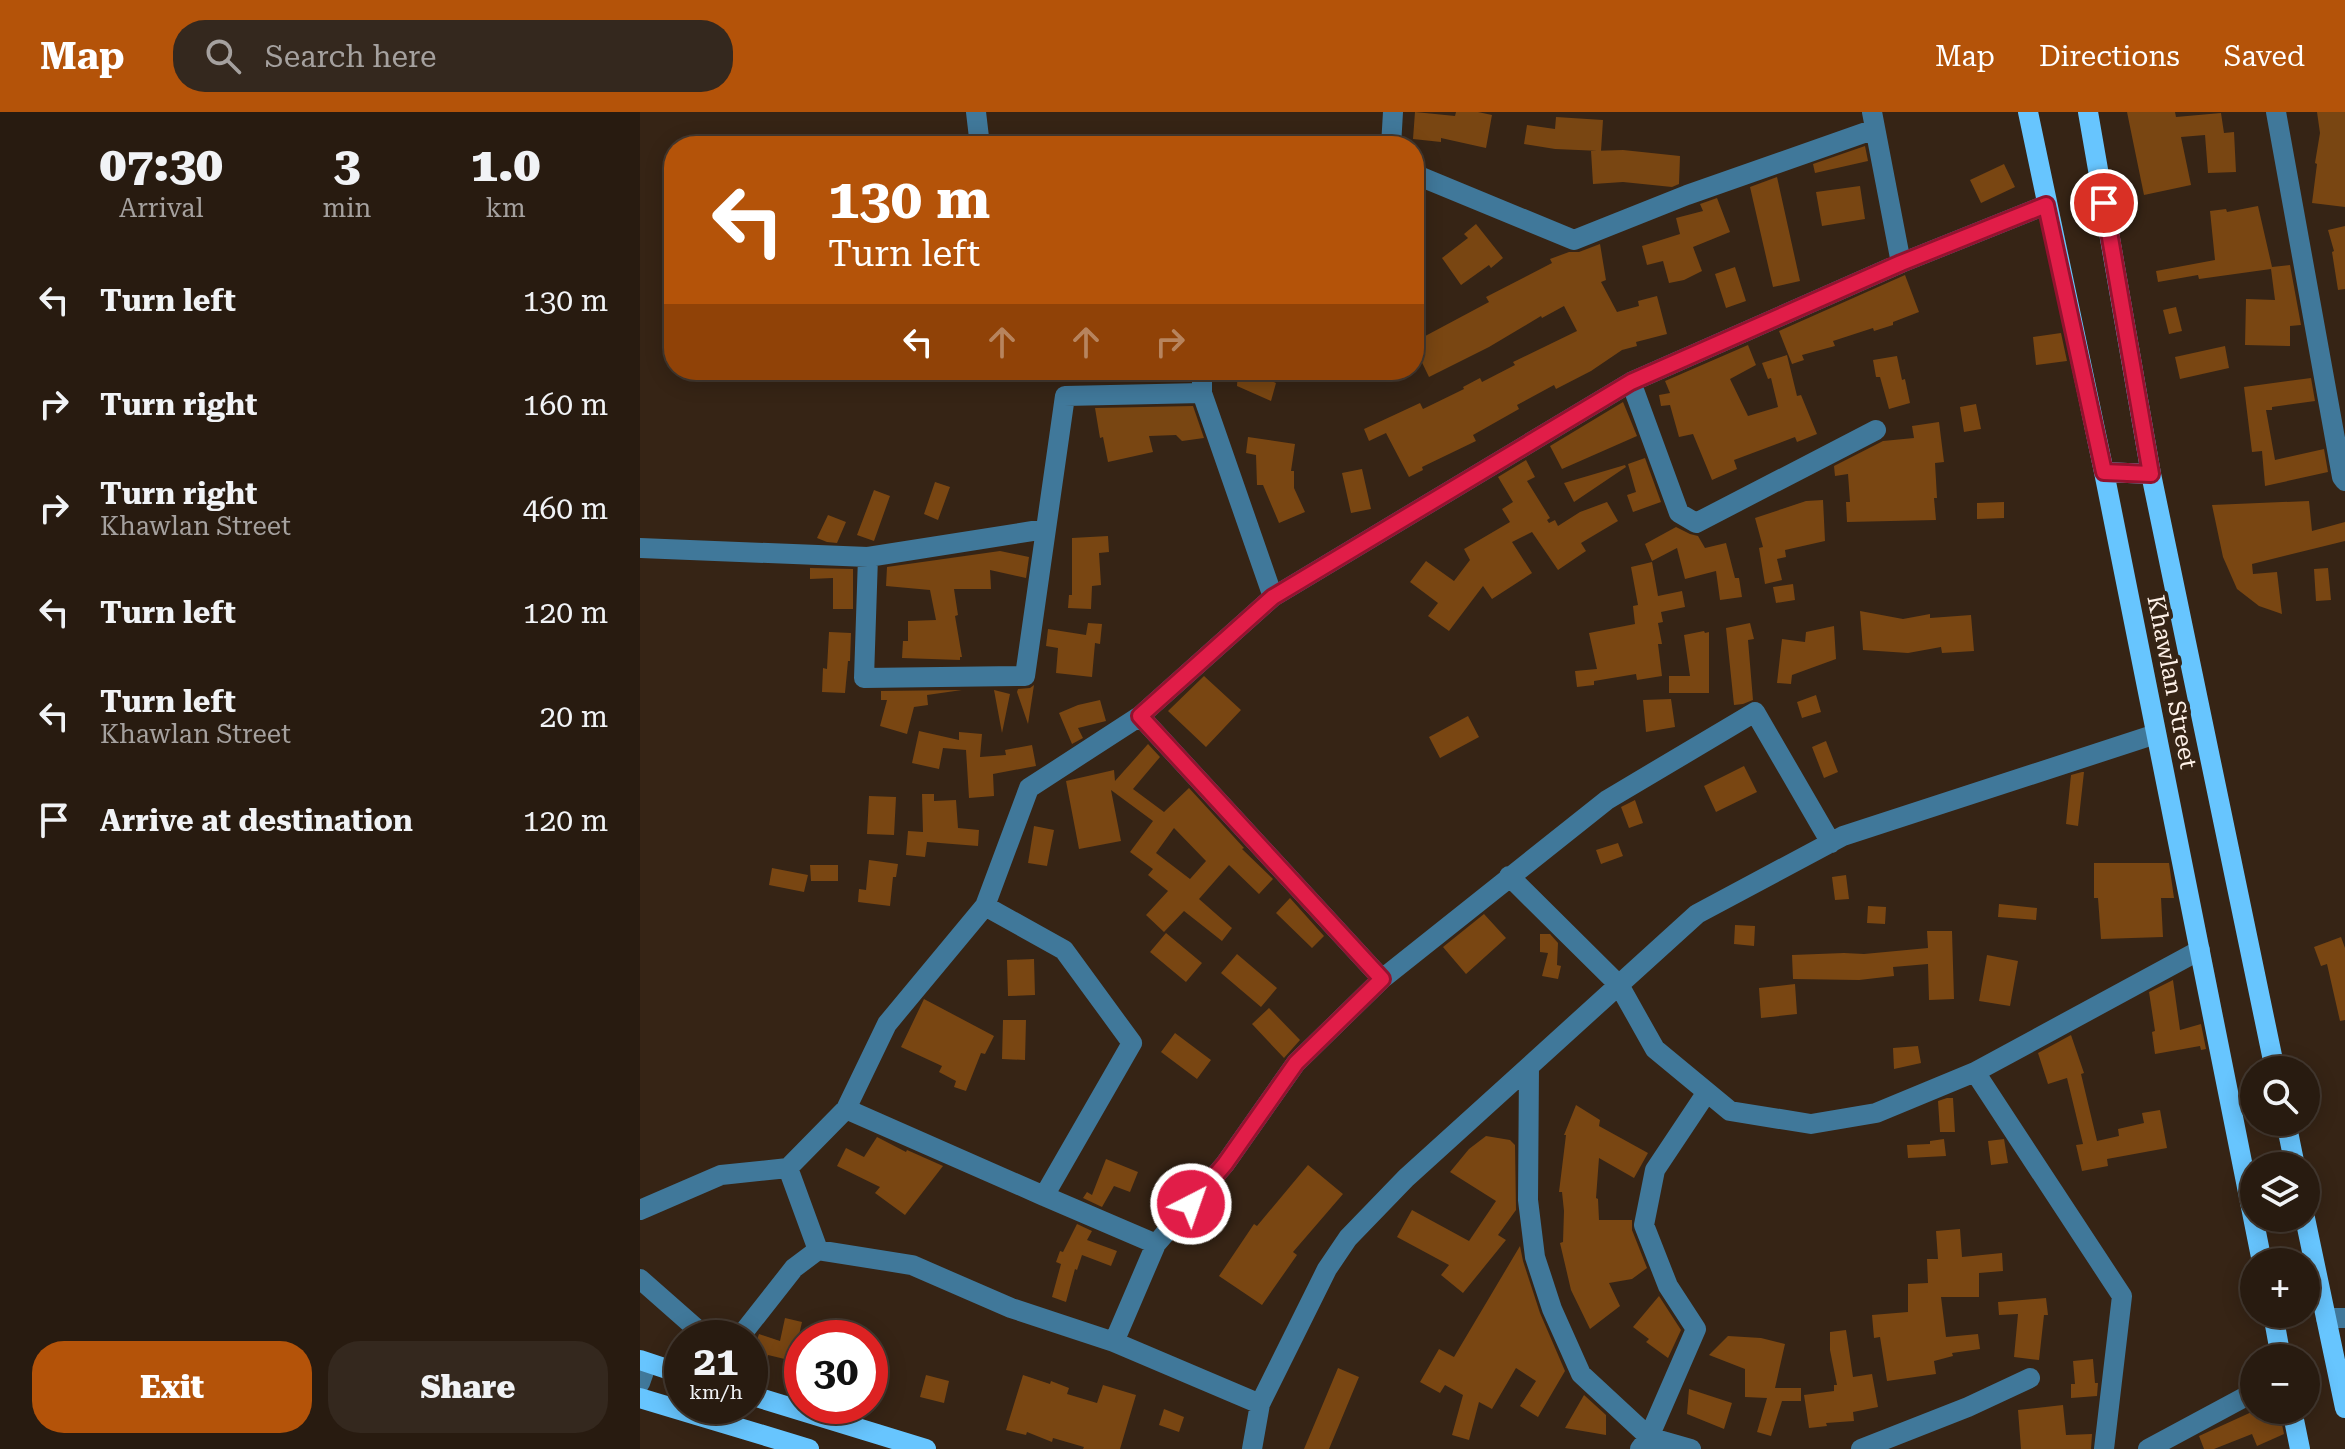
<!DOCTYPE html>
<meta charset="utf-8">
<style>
:root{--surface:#281b10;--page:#34281e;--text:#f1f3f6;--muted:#a5a19f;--line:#443930;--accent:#b45309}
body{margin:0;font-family:"Roboto Serif",serif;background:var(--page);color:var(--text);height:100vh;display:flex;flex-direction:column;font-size:30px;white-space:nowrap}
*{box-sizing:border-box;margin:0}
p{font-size:26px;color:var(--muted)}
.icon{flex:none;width:44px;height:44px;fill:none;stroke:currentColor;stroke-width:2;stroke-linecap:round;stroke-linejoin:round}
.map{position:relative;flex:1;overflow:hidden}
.sheet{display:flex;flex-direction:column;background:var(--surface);width:640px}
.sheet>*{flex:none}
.hud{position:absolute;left:24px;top:24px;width:760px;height:244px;border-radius:32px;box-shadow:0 4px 20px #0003,0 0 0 2px var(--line);background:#b45309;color:#fff;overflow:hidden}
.controls{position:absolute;left:1600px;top:944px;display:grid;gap:16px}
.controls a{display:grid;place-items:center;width:80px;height:80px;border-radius:50%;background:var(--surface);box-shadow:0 4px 20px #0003,0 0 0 2px var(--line);font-size:40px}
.speed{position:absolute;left:24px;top:1208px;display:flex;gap:16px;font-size:40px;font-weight:700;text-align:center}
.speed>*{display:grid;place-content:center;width:104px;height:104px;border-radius:50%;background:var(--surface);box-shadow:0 4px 20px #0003,0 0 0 2px var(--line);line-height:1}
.speed small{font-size:20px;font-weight:400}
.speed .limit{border:12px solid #d22;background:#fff;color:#111}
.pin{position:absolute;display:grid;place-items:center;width:68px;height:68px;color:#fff;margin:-34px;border:4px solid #fff;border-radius:50%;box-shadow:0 2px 8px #0007}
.me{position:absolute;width:88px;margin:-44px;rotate:41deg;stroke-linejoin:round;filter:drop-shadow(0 0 6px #0008)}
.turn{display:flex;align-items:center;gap:28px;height:168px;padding:0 32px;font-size:36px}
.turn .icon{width:104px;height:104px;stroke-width:2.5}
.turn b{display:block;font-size:56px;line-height:68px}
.lanes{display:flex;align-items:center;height:76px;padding:0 32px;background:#0003;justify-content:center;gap:40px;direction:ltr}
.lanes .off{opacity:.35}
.eta{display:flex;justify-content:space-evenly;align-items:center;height:136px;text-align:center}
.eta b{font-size:48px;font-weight:800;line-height:56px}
.button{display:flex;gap:16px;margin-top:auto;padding:16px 32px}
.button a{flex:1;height:92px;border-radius:32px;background:var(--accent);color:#fff;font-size:32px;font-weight:800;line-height:92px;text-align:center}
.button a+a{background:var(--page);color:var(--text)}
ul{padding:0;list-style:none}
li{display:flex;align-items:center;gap:24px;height:104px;padding:0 32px}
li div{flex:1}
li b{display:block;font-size:30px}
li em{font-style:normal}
header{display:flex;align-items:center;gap:48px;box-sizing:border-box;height:112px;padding:0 40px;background:var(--accent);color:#fff}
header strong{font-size:38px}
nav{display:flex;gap:44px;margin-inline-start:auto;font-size:28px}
.search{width:560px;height:72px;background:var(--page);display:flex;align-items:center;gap:20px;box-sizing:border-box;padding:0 28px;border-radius:32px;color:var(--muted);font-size:30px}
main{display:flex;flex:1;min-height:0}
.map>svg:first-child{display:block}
</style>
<header>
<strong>Map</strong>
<div class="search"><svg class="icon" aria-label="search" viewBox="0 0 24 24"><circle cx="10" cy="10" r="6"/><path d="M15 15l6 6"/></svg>Search here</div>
<nav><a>Map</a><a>Directions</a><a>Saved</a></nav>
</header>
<main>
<section class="sheet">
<div class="eta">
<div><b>07:30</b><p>Arrival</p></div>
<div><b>3</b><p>min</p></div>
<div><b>1.0</b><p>km</p></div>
</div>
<ul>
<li><svg class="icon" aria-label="left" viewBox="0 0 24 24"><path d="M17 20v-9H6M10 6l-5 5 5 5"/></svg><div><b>Turn left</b></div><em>130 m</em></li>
<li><svg class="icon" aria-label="right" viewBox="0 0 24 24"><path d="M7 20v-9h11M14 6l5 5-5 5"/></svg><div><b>Turn right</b></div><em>160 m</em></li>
<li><svg class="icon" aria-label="right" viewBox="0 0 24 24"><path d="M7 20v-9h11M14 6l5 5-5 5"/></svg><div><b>Turn right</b><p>Khawlan Street</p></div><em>460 m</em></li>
<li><svg class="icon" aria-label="left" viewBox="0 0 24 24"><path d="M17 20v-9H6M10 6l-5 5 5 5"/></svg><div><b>Turn left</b></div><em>120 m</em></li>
<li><svg class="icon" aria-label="left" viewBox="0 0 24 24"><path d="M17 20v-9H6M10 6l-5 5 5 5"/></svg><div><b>Turn left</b><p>Khawlan Street</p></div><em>20 m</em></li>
<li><svg class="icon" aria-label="arrive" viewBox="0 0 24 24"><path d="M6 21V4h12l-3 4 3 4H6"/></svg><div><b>Arrive at destination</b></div><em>120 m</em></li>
</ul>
<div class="button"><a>Exit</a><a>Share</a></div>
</section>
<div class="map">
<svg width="1705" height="1337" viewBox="0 0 1705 1337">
<rect width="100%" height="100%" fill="#362415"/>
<path fill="#794612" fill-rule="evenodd" d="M775 0 815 4 816 0H838L852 3 846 36 801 26V30L773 27Z
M1487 0H1535L1536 5 1581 1 1584 21 1594 20 1596 60 1568 61 1565 23 1541 25 1551 73 1504 83Z
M1677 0H1705V95L1672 91 1677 52 1675 51 1680 21Z
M916 5 963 8 961 39 915 37 884 32 887 13 915 17Z
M1225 34 1228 49 1175 61 1173 52Z
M983 38 1040 44 1039 72 1032 75 983 70 953 72 951 39Z
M1364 52 1375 75 1341 91 1330 68Z
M1137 65 1160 169 1133 175 1110 75Z
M1220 74 1225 107 1182 114 1176 80Z
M1077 86 1090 120 1053 135 1062 159 1044 168 1029 171 1023 149 1007 153 1002 134 1040 122 1036 106 1063 99 1060 92Z
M1618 94 1632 155 1650 153 1661 213 1650 214V234L1605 233 1606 187 1635 188 1631 157 1559 167 1558 163 1518 170 1516 159 1575 148 1570 99 1586 97 1587 100Z
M836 112 863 146 851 156 849 153 821 173 802 146 828 126 824 122Z
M1705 114V177L1698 178 1692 140 1694 139 1688 118Z
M960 132 966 168 961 170 977 200 999 194 998 189 1017 184 1027 222 996 230 997 234 982 238 951 259 916 277 914 273 877 293 879 297 833 323 836 329 782 355 783 358 769 365 746 321 729 329 724 317 780 291 783 297 824 277 823 275 840 266 842 270 875 253 873 250 937 219 924 194 902 206 901 204 849 235 789 265 774 234V230L849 190 846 185 912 151 910 147 929 140H939Z
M1095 155 1106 189 1086 196 1075 162Z
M1265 163 1279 200 1253 210V213L1234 219 1233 216 1193 229 1195 234 1162 243 1164 248 1152 252 1139 219Z
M1536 195 1542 219 1529 222 1523 198Z
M1421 221 1427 249 1396 253 1393 225Z
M1108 233 1116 253 1090 267 1108 304 1138 295 1131 266 1128 267 1122 251 1147 243 1157 284 1161 283 1177 322 1157 330 1155 325 1094 348 1097 357 1072 368 1053 322 1039 325 1030 293 1021 294 1019 283 1030 281 1025 269Z
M1585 234 1589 256 1540 267 1535 245Z
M1257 244 1262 268 1265 267 1270 291 1249 297 1240 265H1236L1233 248Z
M598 258H608L636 271 631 289 597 274Z
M1671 266 1675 289 1632 295V298H1626L1635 348 1684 337 1688 360 1625 374 1622 339 1612 340 1604 275Z
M983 290 997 324 922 357 910 334Z
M1336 292 1341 317 1324 320 1320 295Z
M553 294 564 326 542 329 536 323 509 324 513 340 468 350 463 325 460 326 455 296Z
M1299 310 1304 350 1295 351 1297 386H1294L1296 408 1207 410 1206 390H1210L1208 362 1195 364 1194 354 1243 329 1274 326 1272 314Z
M608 325 655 332 651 359H654V376L665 400 639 411 623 373H617L616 343 606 341Z
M1005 346 1021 390 993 400 987 383 996 380 988 352Z
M886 348 895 365 887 369 910 406 907 408 909 411 915 408 918 414 940 400 967 390 978 409 941 431 946 439 918 458 892 420 872 430 892 461 852 487 843 474 809 519 788 504 798 491 770 470 786 449 814 469 830 448 824 437 870 410 862 397 873 390 858 365Z
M985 353 986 355 934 390 924 371Z
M722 357 731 397 711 401 702 361Z
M295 370 310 375 298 408 284 402Z
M234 378 250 384 234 429 217 423Z
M1183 388 1185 429 1145 438 1146 445 1137 447 1142 468 1125 472 1119 436 1123 435 1115 406 1166 389Z
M1669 389 1672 419 1705 410V429L1612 452 1613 462 1637 460 1642 502 1619 494 1597 477 1583 445 1572 393Z
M1364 390V406L1337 407V391Z
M188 403 206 410 197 431 187 430 177 426Z
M1036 415 1050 422 1058 424 1065 436 1086 431 1095 466H1099L1102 485 1080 488 1076 459 1045 467 1037 436 1012 449 1005 432Z
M468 424 469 440 459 441 461 473 452 474 451 497 428 496 429 483H432V426Z
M360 439 389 445 386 466 350 458 351 477H314L318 503 315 504 322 545H320V548L262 546 263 529H268V509L296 508 290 478 246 474 247 455Z
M1012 450 1018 484 1042 479 1045 495 1021 500 1023 510 1018 511 1022 532H1018L1022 564 997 568 996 562 954 569V573L937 575 935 559 957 557 949 521 995 512 993 494 998 493 991 455Z
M170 456 213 457V497H193V466L170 467Z
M1688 456 1691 488 1676 489 1674 457Z
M1153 472 1155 488 1136 491 1133 475Z
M1220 499 1263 507 1290 502V506L1331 503 1334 539 1302 541 1301 535 1268 541 1223 538Z
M448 511 462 512 460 532 455 531 452 565 416 561 418 536 406 534 408 517 446 523Z
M1110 511 1114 527 1108 528 1113 588 1103 592 1094 593 1086 516Z
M1194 514 1196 547 1152 563 1151 572 1137 571 1142 527 1165 530 1166 520Z
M1064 519 1065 521 1069 520V581H1029V564H1050L1044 523Z
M189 520 211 521 210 549H208L205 581 182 580 183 556 187 557Z
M564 564 601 598 566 635 528 599Z
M394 573 388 612 377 580 378 577 390 576Z
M322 578 287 583 288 593 274 595 267 622 240 614 247 588H241V579Z
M354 578 370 582 362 621Z
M1176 583 1181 600 1162 606 1157 590Z
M1031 587 1035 615 1006 620 1003 588Z
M460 588 466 609 438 616 443 626 432 632 419 601 438 593Z
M828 604 839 625 800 646 789 625Z
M279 619 319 628V620L342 622 340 645 366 643 365 638 392 633 396 654 353 662 354 684 329 686 326 638 303 636 299 657 272 651Z
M1186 629 1198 660 1184 666 1172 635Z
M508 632 520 645 493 677 524 700 549 676 604 736 602 737 633 767 619 782 589 753 559 787 592 816 582 829 544 799 524 820 506 803 528 779 508 763 513 757 490 740 513 709 471 678 481 729 439 737 426 669 474 658 475 669ZM534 716 566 749 550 767 516 741Z
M1104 654 1117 680 1076 700 1064 674Z
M1442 660H1444L1438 714 1426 712 1431 663Z
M282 682H294V689L316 688 318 716 339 718 338 734 287 730 285 745 266 743 268 719 283 720Z
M229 684 256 685 254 723 227 722Z
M995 688 1003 711 989 716 981 695Z
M394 714 414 718 407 754 388 751Z
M978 731 983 744 961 752 956 738Z
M229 748 258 752 256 765H253L250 794 218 790 219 777 226 778Z
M1454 751H1529L1534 786H1521L1523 825 1461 827 1458 786H1454Z
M170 753H198V769H171Z
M132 756 168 763 164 780 129 773Z
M1206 763 1209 787 1195 788 1192 765Z
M650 786 684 824 672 836 636 801Z
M1359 792 1397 796 1396 808 1358 805Z
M1228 794 1246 795 1245 812 1227 811Z
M844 802 866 826 826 862 803 835Z
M1095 813 1115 814 1114 834 1094 832Z
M1287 819H1312L1314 887 1289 888 1288 852 1253 855 1254 864 1219 868 1153 867 1152 843 1204 841 1224 842 1288 836Z
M526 821 562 851 546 870 510 840Z
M900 822H910L918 831 917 853 921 854 918 867 902 864 908 841 900 840Z
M1701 825 1705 836V908L1700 909 1687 852 1681 854 1674 835Z
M597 842 637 876 621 895 581 861Z
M1347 843 1378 849 1370 894 1339 889Z
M394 847 395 883 368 884 367 848Z
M1533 868 1540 918 1561 912 1566 937 1561 938 1560 934 1515 942 1512 920 1515 919 1509 880Z
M1155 872 1157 902 1121 906 1119 876Z
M284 887 354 924 345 942 341 941 326 979 314 975 316 969 299 960 302 954 261 935Z
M629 896 660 928 644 946 612 912Z
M363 908H386L385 948 362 947Z
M535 921 571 948 557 967 521 940Z
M1431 923 1444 961 1441 962 1457 1029 1479 1024 1478 1017 1504 1011 1502 1001 1520 998 1527 1036 1467 1047 1468 1054 1442 1059 1436 1033 1443 1032 1427 966 1408 972 1398 941Z
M1278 934 1281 951 1254 957 1253 936Z
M1307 986H1313L1315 1020H1300L1298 989Z
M936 993 960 1008 959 1014 1008 1041 994 1066 959 1046 956 1086 958 1087 959 1108H992V1118L1007 1156 992 1167 969 1171 980 1194 950 1217 931 1178 920 1131 923 1130 924 1099 922 1080H919L926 1023H924Z
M846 1024 870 1028 875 1033 876 1098 858 1123 866 1128 823 1181 801 1163 809 1153 757 1125 772 1098 829 1129 856 1089 810 1060 829 1037Z
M237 1025 266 1040 267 1038 303 1054 265 1103 235 1081 240 1075 197 1054 206 1036 224 1045Z
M1304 1027 1306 1044 1268 1046 1267 1033 1290 1032V1029Z
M1364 1027 1368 1051 1351 1053 1348 1029Z
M466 1047 498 1060 490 1080 474 1074 462 1095 443 1086 447 1080 452 1083Z
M668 1053 703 1082 653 1140 657 1143 622 1193 579 1164 614 1112 617 1114Z
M437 1112 452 1119 447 1128 477 1139 471 1154 442 1143 437 1158 435 1157 426 1190 412 1185 421 1152 416 1150 420 1139 423 1140Z
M1320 1117 1322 1145 1362 1141 1363 1159 1339 1161V1185H1301L1306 1225 1338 1222 1340 1237 1312 1241 1313 1244 1294 1249 1296 1262 1247 1269 1240 1225 1234 1226 1232 1203 1268 1200V1172L1288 1171 1287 1147H1298L1296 1119Z
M880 1134 883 1149 900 1201 925 1259 898 1305 880 1294 896 1269 876 1256 852 1297 839 1290 829 1328 812 1323 823 1283 805 1273 800 1281 780 1270 799 1237 814 1245Z
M1019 1184 1041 1218 1028 1246 1006 1230 1009 1227 993 1215Z
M1406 1186 1408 1203H1404L1399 1248 1374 1245 1378 1202 1359 1203 1358 1190Z
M145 1206 162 1210 153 1249 128 1243 127 1248 112 1243 119 1222 140 1229Z
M1206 1218 1213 1265 1232 1262 1238 1295 1213 1300 1214 1309 1186 1311 1187 1314 1169 1316 1164 1283 1194 1279V1273H1197L1190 1238V1220Z
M1088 1224 1121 1226 1145 1232 1135 1276H1161V1289H1142L1131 1324 1117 1320 1127 1286 1105 1285V1257L1069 1243Z
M1453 1247 1455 1271H1458L1457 1284 1431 1286V1272H1435L1433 1249Z
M698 1256 719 1265 689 1337H664Z
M286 1263 309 1269 304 1291 280 1285Z
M383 1263 410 1272 411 1269 429 1276 427 1282 457 1291 463 1273 496 1283 480 1337H443L444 1335 413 1326 412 1330 387 1320 386 1323 366 1318Z
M1049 1277 1092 1291 1084 1317 1047 1302Z
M944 1283 966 1303V1323L925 1316Z
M1423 1293 1426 1323 1452 1322 1451 1337H1381L1378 1298Z
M524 1297 544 1305 539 1320 519 1313Z
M1616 1298H1639L1644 1322 1617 1334 1612 1322 1574 1337H1564L1559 1324Z"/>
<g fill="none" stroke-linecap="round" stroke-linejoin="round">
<path stroke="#40789a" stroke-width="20" d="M336 0 340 34
M1232 0 1261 151 1406 93
M1636 0 1702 365 1705 369
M751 34 753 0
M774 62 934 128 1047 83 1235 17
M562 258V281L633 485 991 270 1261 151
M991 270 1039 401 1056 411 1236 318
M405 417 228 445 224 566 385 564 425 284 562 281
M0 436 228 445
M500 604 742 867
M869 764 979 873 1015 937 1090 999 1171 1012 1236 1001 1335 960
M345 794 389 676 500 604 633 485
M889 955 888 1088 895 1145 912 1197 941 1262 1009 1325 1051 1337
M148 1056 178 1138
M404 1084 516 1132
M0 1098 81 1063 148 1056 206 997 247 912 345 794 424 838 492 931 404 1084 206 997
M0 1167 67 1226
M1686 1206H1705
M99 1226 154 1156 178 1138 272 1153 371 1196 474 1230 620 1292
M474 1230 516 1132 585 1052 656 951 742 867 967 688 1115 600 1191 731
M0 1271 7 1251
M612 1337 620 1292 687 1157 708 1126 766 1066 1057 802 1203 724 1516 622
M1000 1337 1009 1325 1056 1217 1028 1174 1004 1113 1015 1058 1067 980
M1221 1337 1328 1295 1390 1266
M1464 1337 1482 1184 1335 960 1560 838
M1508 1337 1614 1280"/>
<path stroke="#67c5fe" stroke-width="20" d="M1388 0 1464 360 1622 1150
M1448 0 1511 362 1635 958
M1464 360 1511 362
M1646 1010 1655 1054
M1665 1106 1705 1296
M1633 1202 1641 1246
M0 1248 42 1262
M110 1283 286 1337
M0 1286 169 1337
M1652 1298 1660 1337"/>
</g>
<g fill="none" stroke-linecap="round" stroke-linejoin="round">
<g stroke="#92132f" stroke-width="20">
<path id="route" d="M551 1092 585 1052 656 951 742 867 500 604 633 485 991 270 1261 151 1406 93 1464 360 1511 362 1464 91"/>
</g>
<use href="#route" stroke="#e11d48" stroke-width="14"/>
</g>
<g text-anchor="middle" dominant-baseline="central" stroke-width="8" stroke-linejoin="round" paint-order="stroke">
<g font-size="24" fill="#fef1e8" stroke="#362415">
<text transform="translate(1532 570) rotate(79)">Khawlan Street</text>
</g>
</g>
</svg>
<div class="controls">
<a><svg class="icon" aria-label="search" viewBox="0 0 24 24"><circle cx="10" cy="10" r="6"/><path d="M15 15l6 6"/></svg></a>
<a><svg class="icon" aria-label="layers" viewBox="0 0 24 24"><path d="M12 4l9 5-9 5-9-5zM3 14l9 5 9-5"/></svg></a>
<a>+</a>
<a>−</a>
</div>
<div class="speed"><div>21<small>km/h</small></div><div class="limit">30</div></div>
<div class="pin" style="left:1464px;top:91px;background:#d93025"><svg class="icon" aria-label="arrive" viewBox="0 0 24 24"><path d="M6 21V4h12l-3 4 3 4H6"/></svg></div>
<svg class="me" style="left:551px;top:1092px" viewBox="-20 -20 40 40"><circle r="17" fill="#e11d48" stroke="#fff" stroke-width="3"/><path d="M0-11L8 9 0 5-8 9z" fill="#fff"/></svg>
<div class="hud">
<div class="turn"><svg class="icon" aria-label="left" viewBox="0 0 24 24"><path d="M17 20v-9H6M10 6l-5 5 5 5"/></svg><div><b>130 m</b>Turn left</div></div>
<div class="lanes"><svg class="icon" aria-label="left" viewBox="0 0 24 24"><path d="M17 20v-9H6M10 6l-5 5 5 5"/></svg><svg class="icon off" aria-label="ahead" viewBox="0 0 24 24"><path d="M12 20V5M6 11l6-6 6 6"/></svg><svg class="icon off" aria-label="ahead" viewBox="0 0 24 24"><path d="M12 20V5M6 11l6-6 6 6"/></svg><svg class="icon off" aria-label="right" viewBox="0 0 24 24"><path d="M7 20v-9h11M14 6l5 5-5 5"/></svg></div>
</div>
</div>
</main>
